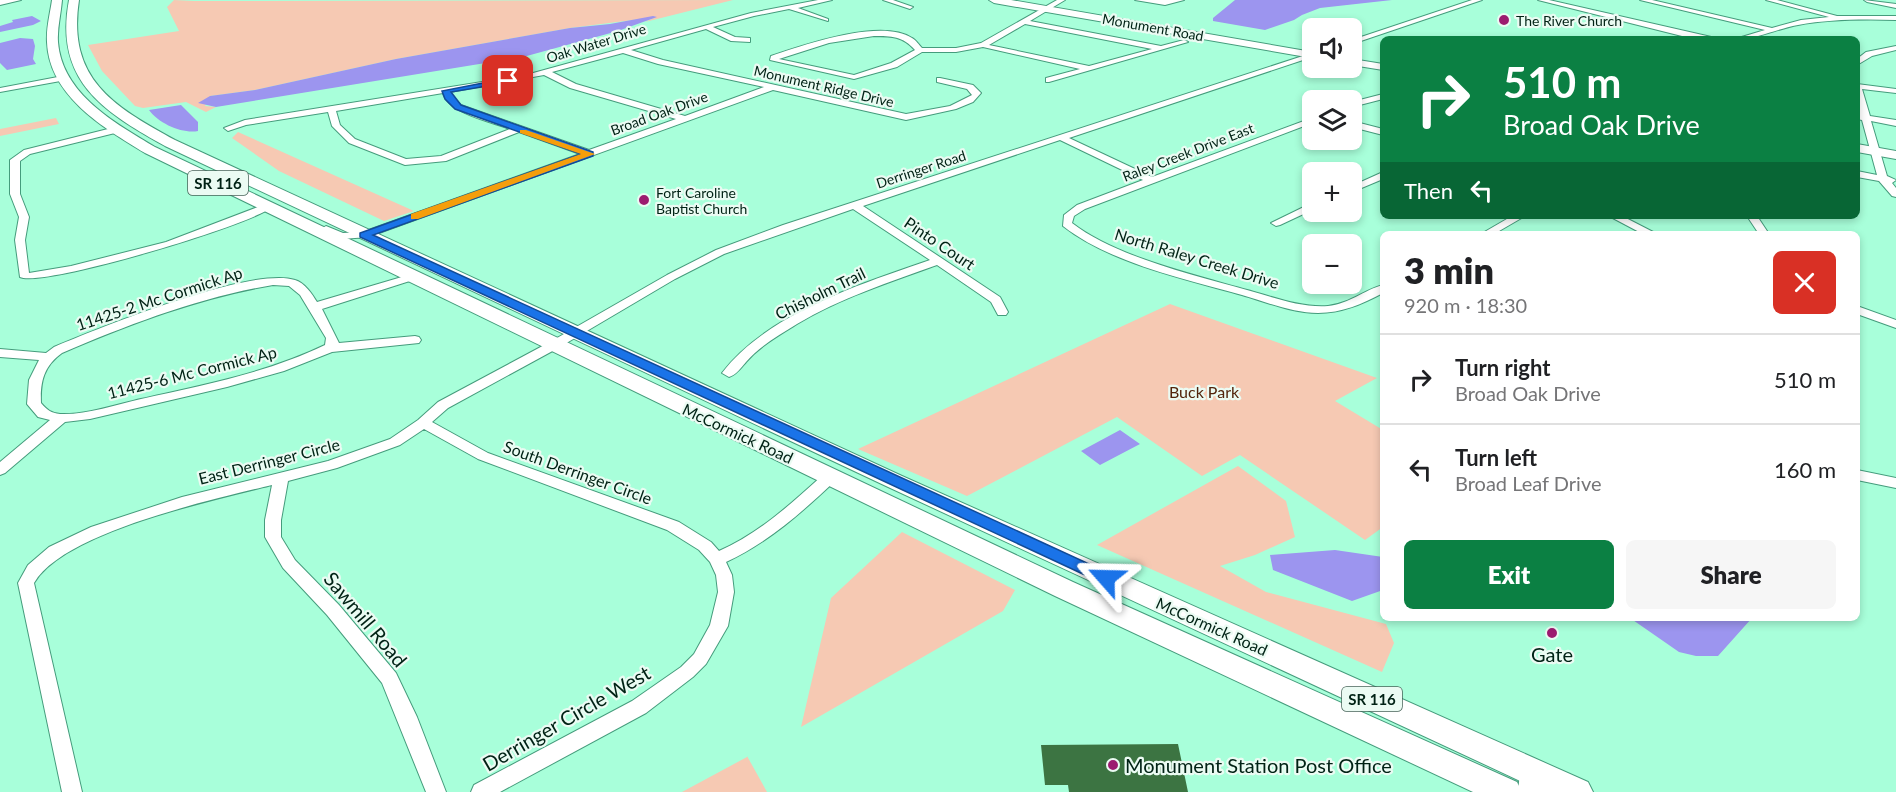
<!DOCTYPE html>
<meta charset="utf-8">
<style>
:root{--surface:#fff;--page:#f6f6f6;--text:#202124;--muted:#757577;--line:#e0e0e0;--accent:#0b8043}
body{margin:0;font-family:Lato,sans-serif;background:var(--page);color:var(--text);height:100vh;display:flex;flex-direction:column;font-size:22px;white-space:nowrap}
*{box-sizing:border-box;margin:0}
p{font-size:20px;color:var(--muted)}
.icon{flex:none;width:33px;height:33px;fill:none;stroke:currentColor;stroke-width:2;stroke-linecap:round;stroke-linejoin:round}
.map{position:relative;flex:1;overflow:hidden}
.sheet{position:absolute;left:1380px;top:231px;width:480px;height:390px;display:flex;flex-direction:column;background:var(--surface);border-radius:9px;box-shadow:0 3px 9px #0003}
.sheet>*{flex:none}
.top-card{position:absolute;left:1380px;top:36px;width:480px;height:183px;border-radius:9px;box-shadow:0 3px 9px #0003;background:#0b8043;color:#fff;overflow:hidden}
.tools{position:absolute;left:1302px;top:18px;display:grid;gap:12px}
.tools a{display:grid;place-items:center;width:60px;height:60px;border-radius:9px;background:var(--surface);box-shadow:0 3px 9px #0003;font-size:30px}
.pin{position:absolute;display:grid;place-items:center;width:51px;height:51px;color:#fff;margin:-26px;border-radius:12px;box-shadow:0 3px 9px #0006}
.me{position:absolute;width:66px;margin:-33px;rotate:295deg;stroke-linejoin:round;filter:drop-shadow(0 0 4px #0008)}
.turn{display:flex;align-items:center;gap:21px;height:126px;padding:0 24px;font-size:27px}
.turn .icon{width:78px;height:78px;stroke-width:2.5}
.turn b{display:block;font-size:42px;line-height:51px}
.then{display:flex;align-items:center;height:57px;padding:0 24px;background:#0003;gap:12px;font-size:22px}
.round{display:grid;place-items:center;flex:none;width:63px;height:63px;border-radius:9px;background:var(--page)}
.head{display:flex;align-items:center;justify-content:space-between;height:102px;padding:0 24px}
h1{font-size:36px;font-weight:800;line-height:45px}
.action{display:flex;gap:12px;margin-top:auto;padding:12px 24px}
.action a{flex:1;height:69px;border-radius:9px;background:var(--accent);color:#fff;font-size:24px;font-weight:800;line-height:69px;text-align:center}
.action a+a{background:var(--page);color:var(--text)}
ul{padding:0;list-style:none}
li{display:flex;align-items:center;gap:18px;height:90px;padding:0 24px;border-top:2px solid var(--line)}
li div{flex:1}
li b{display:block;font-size:22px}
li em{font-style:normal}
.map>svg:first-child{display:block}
</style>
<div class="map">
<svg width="1896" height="792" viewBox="0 0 1896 792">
<rect width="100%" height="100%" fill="#a8ffda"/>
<path fill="#f6c9b3" d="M174 0 194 1 733 0 645 22 656 17 570 28 396 59 255 90 210 96 205 106 216 107 206 112 186 102 143 108 135 106 102 71 88 45 179 31 167 7Z
M56 118 59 124 0 136V129Z
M238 132 414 211 384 221 279 171 232 138Z
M1170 304 1377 378 1335 401 1383 430V527L1365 540 1240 455 1202 476 1117 417 967 496 858 449Z
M1238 466 1286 501 1295 537 1255 555 1220 566 1266 592 1386 624 1394 643 1382 672 1097 545Z
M902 532 1015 590 1003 611 801 727 831 598Z
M747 756 767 792H682L747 757Z"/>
<path fill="#9c95ef" d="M1235 0H1392L1320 8 1302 15 1294 20 1265 30 1213 21V18Z
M32 16 41 21 33 25 0 32V26L13 22 12 20Z
M653 16 657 17 618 31 523 57 216 107 198 103 210 96 255 90 396 59 570 28 610 24Z
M20 38 33 39 35 46 33 59 36 64 7 70 0 63V43Z
M181 105 198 122V131C183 134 159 124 149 110Z
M1120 430 1140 444 1100 465 1081 451Z
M1335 550 1383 557V590L1352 601 1273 570 1270 555Z
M1630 618H1752L1718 656H1696L1679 652Z"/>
<path fill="#3c7442" d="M1178 744 1188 792H1069L1068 785H1045L1041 745Z"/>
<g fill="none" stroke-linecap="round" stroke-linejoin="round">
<g stroke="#459c7c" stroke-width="2">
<path id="street" d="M818 0H832L798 8 828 19V21L789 9 754 16 713 27 735 37 750 38V42L731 41 706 29 631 50 663 60 906 114 950 106 972 95 967 89 937 82V78H940L973 85 981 93 973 102 956 109 906 120 773 90 368 237 342 239 321 229 326 226 343 233 363 232 580 154 519 132 446 161 405 165 349 143 332 126 328 112 246 125 228 131 224 128 245 120 526 75 751 13ZM623 53 658 64 764 87 685 116 576 84 552 72ZM544 75 570 88 676 119 589 150 461 105 452 97 450 92ZM443 93C448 113 492 122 510 129L441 156 406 159 355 139 340 125 336 111Z
M883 0H893L913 7 910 9Z
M1057 0H1065L1030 21 1161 46 1184 40 1188 42 1049 82H1046V78L1080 69 983 47 956 52H922L897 67 854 79 770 60 771 56C804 45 881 18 912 38 916 40 919 45 922 48H956L981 43ZM1025 24 1152 49 1089 66 989 45ZM874 36C891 36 903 36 915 50L891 63 854 75 779 59 829 43Z
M1135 0H1184L1165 5Z
M1472 0H1482L1352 44V40Z
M1538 0H1549L1720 39 1686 37Z
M1640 0H1652L1772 28 1801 20 1829 17 1766 0H1777L1837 16H1896V20C1863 19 1830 19 1798 25 1776 29 1758 39 1735 39L1765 30Z
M1864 0 1896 4V8L1867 2Z
M1896 46V50L1872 56 1857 65V59L1866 52Z
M1312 53V57L1069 138 1152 177 1312 118V123L1085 209 1074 216 1072 223C1116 257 1194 275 1247 290 1273 297 1301 308 1328 306 1349 304 1364 290 1383 285V293C1362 304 1342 313 1318 313 1293 313 1266 302 1242 295 1185 279 1110 263 1063 226L1064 215 1077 205 1143 180 1060 140 863 206 1000 297 1008 312 1006 315H998L991 302 937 265C890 282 840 298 797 324 779 335 760 346 746 362 741 368 736 375 729 377L722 373C768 313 861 284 930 260L853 209 724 254 675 279 558 348 448 408 432 422 488 453 679 522 711 542 719 551C760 533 792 503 825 473H835L837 477 835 481C802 512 769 542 726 562L732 575 734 592 728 626 706 664 693 677 646 713 500 792H471L474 785 632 701 681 667 694 654 710 625 718 592 716 575 710 562 699 550 667 530 478 459 424 429 400 445 337 468 288 481 281 520V537L295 560 339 605 396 673 417 717 446 792H426L382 683 327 615 283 568 265 537V520L272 485C215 499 63 532 34 583L82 792H62L18 583 28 565 49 547 91 527 182 497 328 461 390 439 418 420 438 402 550 342 667 275 716 250 783 225Z
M63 76 67 78 66 80 0 92V88Z
M1857 84 1896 89V93L1862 89 1870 116 1896 120V126L1871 121 1887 176 1896 180 1892 183 1896 188V197L1892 196 1879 181 1857 177V171L1877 175 1862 120 1857 119V115L1860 114 1857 102Z
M1383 94V99L1352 107V102Z
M1352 121 1383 129V135L1352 127Z
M116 127 120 130 119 132 30 154 20 161V194L29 217 25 240 29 273 71 266 166 242 263 205H271L272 207C251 225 42 288 20 277L15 240 19 217 10 194V160L24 150Z
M1383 172V179L1352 192V186Z
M1312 203V210L1280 225 1276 226 1271 223Z
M1512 216H1525L1494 234H1481Z
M1609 216H1622L1657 234H1643Z
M1747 216H1757L1769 234H1759Z
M412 274 418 277 416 279 322 309 339 343 415 336 419 337 421 340 419 343 332 352 284 371 227 387 90 419 65 422 5 473 0 475V462L50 420 38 417 27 404 29 380 39 360 0 357V349L46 353 54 347C99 328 252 266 295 280 305 283 312 294 317 302ZM273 285 289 286 300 295 326 338 325 345C267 373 203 385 141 399 115 405 86 415 60 414 51 413 47 410 41 403 40 381 44 366 62 353 130 324 201 297 273 285Z
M1857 306 1896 320V328L1857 314Z
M1857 470 1896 478V488L1857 480Z"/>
</g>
<g stroke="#459c7c" stroke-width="2">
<path id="secondary" d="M0 0H21L0 5Z
M989 0H1011L1312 52V58L994 3Z
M1352 59 1383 64V70L1352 65Z
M1857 144 1896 151V159L1857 152Z
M1534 759 1544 763 1548 772V792H1518L1520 772 1524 763Z"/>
</g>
<g stroke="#459c7c" stroke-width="2">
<path id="primary" d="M52 0H62C61 14 57 28 58 42 62 94 115 123 155 147L1073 582 1517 782 1522 792H1473L1055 596 145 153C104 128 49 96 47 42 46 28 50 14 52 0Z
M69 0H79C67 79 113 106 175 140L902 476 1588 782 1593 792H1544L886 486 165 146C102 111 54 80 69 0Z"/>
</g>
<use href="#street" fill="#fff" fill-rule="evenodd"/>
<use href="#secondary" fill="#fff" fill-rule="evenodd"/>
<use href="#primary" fill="#fff" fill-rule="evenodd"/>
</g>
<path fill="#1a73e8" stroke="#114b97" stroke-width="1.5" d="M508 78 512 81 511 82 451 92 461 105 593 152V156L373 235 1111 574 1114 578 1111 582 1106 584 1100 582 360 237V233L581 154 455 109 445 99 442 91Z"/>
<path fill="#f59e0b" d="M520 130H526L595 154 418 219H411V214L581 154 520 133Z"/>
<g fill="#9c1b70" stroke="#ebfbf3" stroke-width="2">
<circle cx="1504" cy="20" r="6"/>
<circle cx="644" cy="200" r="6"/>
<circle cx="1552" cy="633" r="6"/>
<circle cx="1113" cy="765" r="6"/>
</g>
<g text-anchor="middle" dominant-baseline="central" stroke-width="4.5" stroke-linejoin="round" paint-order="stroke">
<g font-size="14" fill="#002215" stroke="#ebfbf3" text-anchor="start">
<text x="1516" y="20">The River Church</text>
<text x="656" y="192">Fort Caroline<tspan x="656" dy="16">Baptist Church</tspan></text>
</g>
<g font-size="14" fill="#002215" stroke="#ebfbf3">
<text transform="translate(1153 27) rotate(10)">Monument Road</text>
<text transform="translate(596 43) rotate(-17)">Oak Water Drive</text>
<text transform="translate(824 86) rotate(13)">Monument Ridge Drive</text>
<text transform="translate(659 113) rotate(-20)">Broad Oak Drive</text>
<text transform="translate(1188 152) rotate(-21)">Raley Creek Drive East</text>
<text transform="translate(921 169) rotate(-18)">Derringer Road</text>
</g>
<g fill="#ebfbf3" stroke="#466358" stroke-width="1.5">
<rect x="188" y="171" width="60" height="24" rx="4.5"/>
<rect x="1342" y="687" width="60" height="24" rx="4.5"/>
</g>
<g font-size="15" font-weight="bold" fill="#002215">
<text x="218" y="183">SR 116</text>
<text x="1372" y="699">SR 116</text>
</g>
<g font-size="16" fill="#002215" stroke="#ebfbf3">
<text transform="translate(940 243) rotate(34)">Pinto Court</text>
<text transform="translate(1197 258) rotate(17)">North Raley Creek Drive</text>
<text transform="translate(820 293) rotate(-26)">Chisholm Trail</text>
<text transform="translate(159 298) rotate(-18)">11425-2 Mc Cormick Ap</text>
<text transform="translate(192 372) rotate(-14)">11425-6 Mc Cormick Ap</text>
<text transform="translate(738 433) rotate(25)">McCormick Road</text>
<text transform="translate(269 461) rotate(-14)">East Derringer Circle</text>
<text transform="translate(578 472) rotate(20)">South Derringer Circle</text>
<text transform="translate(1212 626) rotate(24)">McCormick Road</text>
</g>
<g font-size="16" fill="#52240b" stroke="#ebfbf3">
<text x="1204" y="391">Buck Park</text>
</g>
<g font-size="20" fill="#002215" stroke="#ebfbf3">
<text transform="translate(366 619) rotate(50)">Sawmill Road</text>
<text transform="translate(566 718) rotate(-30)">Derringer Circle West</text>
</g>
<g font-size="20" fill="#002215" stroke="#ebfbf3">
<text x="1552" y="654">Gate</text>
<text x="1125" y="765" text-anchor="start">Monument Station Post Office</text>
</g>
</g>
</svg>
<div class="tools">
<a><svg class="icon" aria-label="sound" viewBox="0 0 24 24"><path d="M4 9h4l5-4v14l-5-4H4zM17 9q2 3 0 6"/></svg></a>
<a><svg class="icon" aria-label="layers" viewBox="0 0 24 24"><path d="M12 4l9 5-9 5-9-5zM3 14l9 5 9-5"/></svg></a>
<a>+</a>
<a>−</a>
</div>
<div class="pin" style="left:508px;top:81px;background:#d93025"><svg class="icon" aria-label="arrive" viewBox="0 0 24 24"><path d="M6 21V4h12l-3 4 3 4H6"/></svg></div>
<svg class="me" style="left:1106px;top:578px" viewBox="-20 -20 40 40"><path d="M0-17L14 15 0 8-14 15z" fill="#1a73e8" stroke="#fff" stroke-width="4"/></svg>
<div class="top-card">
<div class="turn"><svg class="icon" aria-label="right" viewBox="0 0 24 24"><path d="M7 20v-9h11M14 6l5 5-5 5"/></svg><div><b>510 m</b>Broad Oak Drive</div></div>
<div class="then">Then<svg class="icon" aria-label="left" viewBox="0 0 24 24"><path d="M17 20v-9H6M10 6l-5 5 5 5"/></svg></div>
</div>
<section class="sheet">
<div class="head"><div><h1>3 min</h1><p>920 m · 18:30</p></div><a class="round" style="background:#d93025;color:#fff"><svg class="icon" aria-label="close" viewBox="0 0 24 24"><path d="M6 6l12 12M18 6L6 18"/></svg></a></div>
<ul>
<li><svg class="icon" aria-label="right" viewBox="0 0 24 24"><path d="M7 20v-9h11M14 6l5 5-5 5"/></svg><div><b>Turn right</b><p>Broad Oak Drive</p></div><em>510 m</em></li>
<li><svg class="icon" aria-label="left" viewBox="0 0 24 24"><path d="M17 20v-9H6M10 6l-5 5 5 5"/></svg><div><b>Turn left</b><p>Broad Leaf Drive</p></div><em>160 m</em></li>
</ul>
<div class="action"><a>Exit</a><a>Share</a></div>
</section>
</div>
